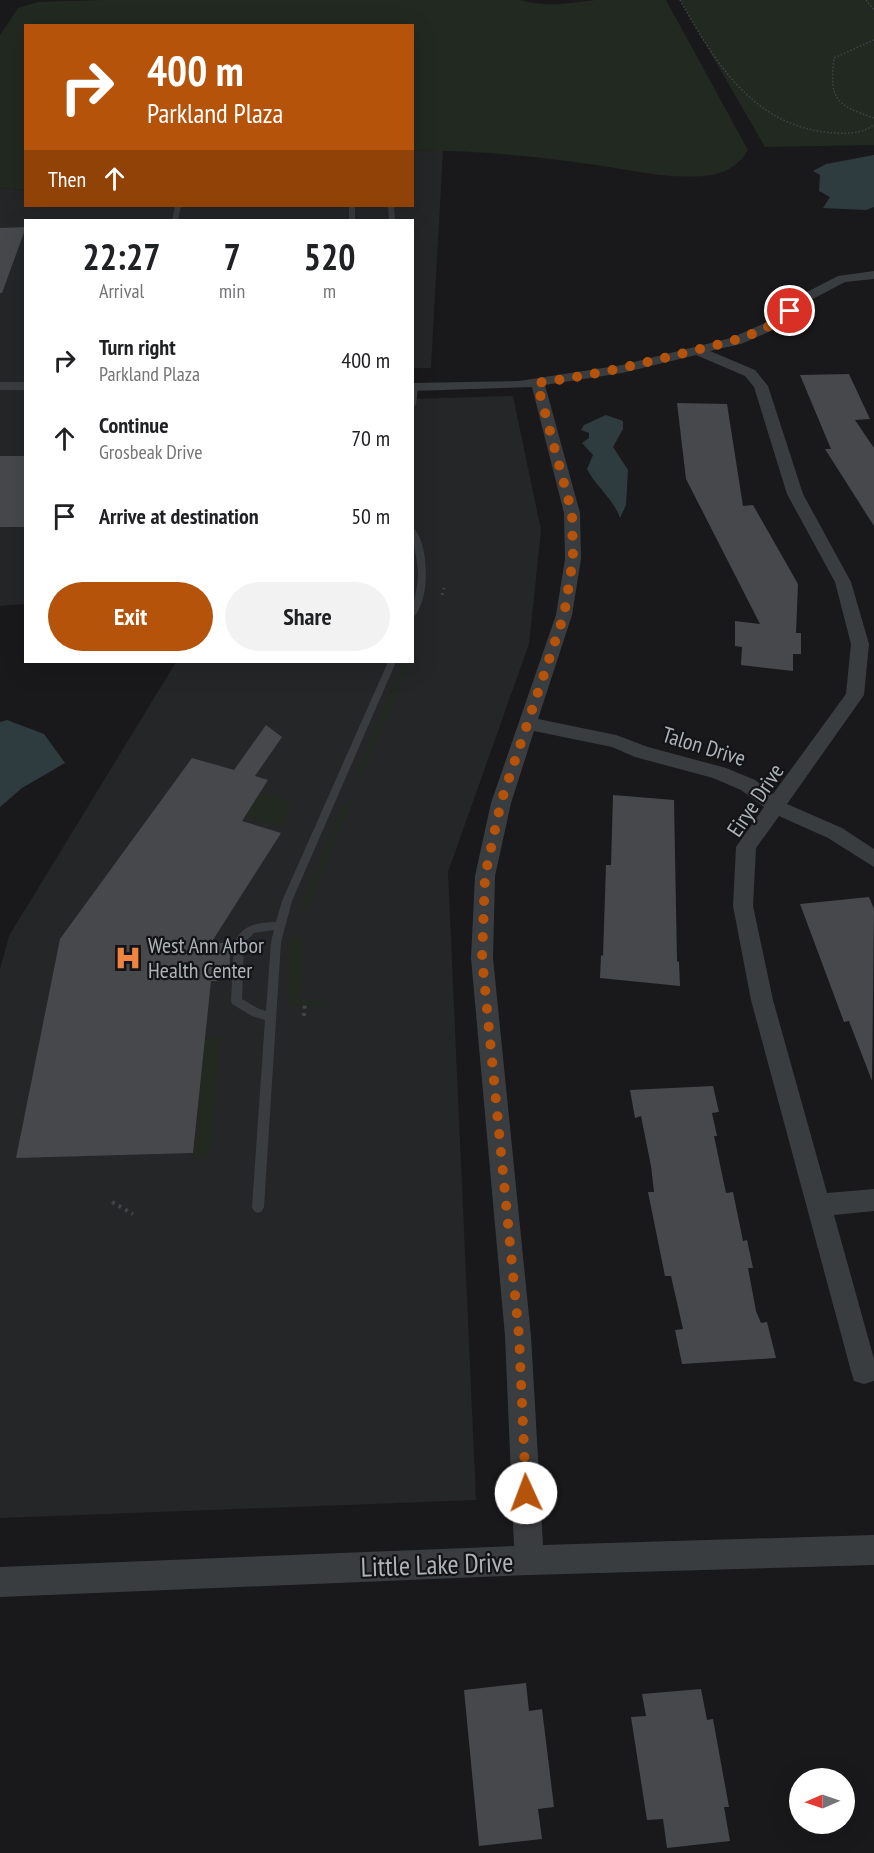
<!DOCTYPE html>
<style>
:root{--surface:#fff;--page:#f2f2f2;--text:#202124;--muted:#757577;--accent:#b45309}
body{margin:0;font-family:"PT Sans Narrow",sans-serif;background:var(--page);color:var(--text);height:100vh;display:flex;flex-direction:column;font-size:22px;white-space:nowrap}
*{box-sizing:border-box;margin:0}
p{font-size:20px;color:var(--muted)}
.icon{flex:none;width:33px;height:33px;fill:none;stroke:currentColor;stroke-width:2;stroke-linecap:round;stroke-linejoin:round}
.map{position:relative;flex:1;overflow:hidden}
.details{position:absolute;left:24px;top:219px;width:390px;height:444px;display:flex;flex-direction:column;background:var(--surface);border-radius:0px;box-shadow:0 6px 24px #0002}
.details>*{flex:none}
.top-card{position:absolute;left:24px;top:24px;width:390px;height:183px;border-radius:0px;box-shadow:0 6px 24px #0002;background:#b45309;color:#fff;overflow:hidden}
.needle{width:39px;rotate:268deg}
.tools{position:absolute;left:789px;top:1768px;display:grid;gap:12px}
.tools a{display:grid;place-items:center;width:66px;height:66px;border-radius:50%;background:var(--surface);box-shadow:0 6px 24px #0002;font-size:30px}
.pin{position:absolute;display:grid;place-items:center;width:51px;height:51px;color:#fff;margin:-26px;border:3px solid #fff;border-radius:50%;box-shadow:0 2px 6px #0007}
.me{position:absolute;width:66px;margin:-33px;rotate:358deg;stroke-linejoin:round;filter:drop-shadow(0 0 4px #0008)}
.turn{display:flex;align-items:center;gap:21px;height:126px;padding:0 24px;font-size:27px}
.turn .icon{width:78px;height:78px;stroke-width:2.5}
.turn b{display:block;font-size:42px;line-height:51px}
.then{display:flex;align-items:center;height:57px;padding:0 24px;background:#0003;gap:12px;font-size:22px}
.eta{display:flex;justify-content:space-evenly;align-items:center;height:102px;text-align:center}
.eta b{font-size:36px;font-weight:700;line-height:42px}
.cta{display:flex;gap:12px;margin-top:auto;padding:12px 24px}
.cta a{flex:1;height:69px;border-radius:36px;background:var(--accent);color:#fff;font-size:24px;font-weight:700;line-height:69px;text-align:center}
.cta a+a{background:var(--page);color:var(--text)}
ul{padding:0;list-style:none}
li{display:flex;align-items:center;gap:18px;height:78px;padding:0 24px}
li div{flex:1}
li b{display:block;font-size:22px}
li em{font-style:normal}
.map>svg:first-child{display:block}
</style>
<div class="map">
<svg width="874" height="1853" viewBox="0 0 874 1853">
<rect width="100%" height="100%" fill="#19191b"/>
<path fill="#252628" d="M443 150 431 368H413L412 220H26L25 604 0 606V188L25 190 26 206H412L413 151Z
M513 396 541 530 529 644 448 872 476 1500 0 1518V969L9 936 176 662H412L413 399Z"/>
<path fill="#222921" d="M99 0H520C546 8 568 3 595 0 618 0 642 0 666 0L748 150C741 163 728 172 712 175 668 181 624 168 581 163 526 155 468 150 413 151L412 26H26L25 190 0 188V35L18 8 38 2Z
M680 0H874V145L765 147Z
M404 662H410L360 779 357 772Z
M252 790 280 797 291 805 282 827 237 813Z
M352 800 307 907 300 909 344 804Z
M302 936 300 1002 329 1001V1006L288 1005 290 940Z
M221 1037 209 1158 193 1159 205 1038Z"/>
<path fill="#2f3c3f" d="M874 155V207L866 210 823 208 830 197 819 191 820 175 813 171 826 164Z
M606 415 623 421V429L613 447 628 470 626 505 620 518C613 498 596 487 587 469L593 455 582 443 589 438V433L581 430 584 425Z
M7 720 44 734 65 763 22 788 0 807V722Z"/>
<path fill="#46484b" d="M26 227 2 293H0V228Z
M849 374 870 419 855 420 874 448V526L825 449H831L800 375Z
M677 403 727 404 743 506 753 505 798 584 796 633H801V654H793V671L741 665 742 647 735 646V621L760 624 686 479Z
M0 456H26V527H0Z
M266 725 282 737 255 776 268 780 242 821 281 833 211 943H231L229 975H218L217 981H211L193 1153 16 1158 60 939 192 758 234 770Z
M613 795 674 800 677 961 679 962 680 986 600 978 601 955 603 956 606 865H611Z
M869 897 874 909 872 1081 849 1021 844 1022 800 904Z
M713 1086 719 1112 712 1113 717 1136H714L726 1193 733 1192 743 1241 747 1240 753 1268H748L756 1311 761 1323 767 1322 776 1358 682 1364 675 1330 683 1329 671 1276H665L648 1192H654L651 1166 641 1116 635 1118 630 1090Z
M526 1683 529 1711 542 1709 554 1807 538 1809 542 1839 479 1846 464 1690Z
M701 1689 707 1720 713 1719 729 1807H724L730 1841 667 1848 663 1819 647 1820 631 1717 646 1716 642 1694Z"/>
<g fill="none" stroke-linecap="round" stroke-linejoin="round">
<path stroke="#404447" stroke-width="1.5" stroke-dasharray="1.5 2" stroke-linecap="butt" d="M680 0C714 60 750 122 824 132 841 134 860 135 874 125
M866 0 874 10
M874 40 834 58C829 100 836 105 874 118"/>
<path stroke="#404447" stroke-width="3" stroke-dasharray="2 4" stroke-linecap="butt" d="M442 595 444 588"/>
<path stroke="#404447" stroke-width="4" stroke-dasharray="3 4.5" stroke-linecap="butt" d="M304 1016 305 1001
M112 1202 133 1214"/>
<path fill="#3a3d40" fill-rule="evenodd" d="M175 206H181L178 220H172Z
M349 206H355V220H349Z
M388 206H394L395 220H389Z
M415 385 418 387 416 405 412 407V386Z
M412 527C430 540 431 605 412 618 412 603 418 589 418 575 418 558 412 543 412 527Z
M388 662H396L292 901 281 942 264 1207 262 1211 258 1213 254 1211 252 1207 265 1020 252 1016 232 1004 231 1001 234 943C243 924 256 923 276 922L282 901ZM274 930 271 942 266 1011 259 1009 242 999 244 943 254 933Z"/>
<path fill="#3a3d40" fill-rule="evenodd" d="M874 271V279L845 282 807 302 782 326 741 344 710 351 755 370 768 386 803 494 851 582 869 644 864 695 787 804 842 828 874 849V867L828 838 779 816 756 848 753 906 773 1000 827 1193 874 1189V1211L834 1215 874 1359V1381L864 1384 854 1381 851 1371 751 1000 733 906 736 847 764 807 741 790 713 778 635 757 612 747 534 731 511 803 495 876 493 958 531 1336 543 1545 874 1535V1565L529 1575 0 1597V1567L514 1546 505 1336 471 958 475 876 491 803 556 615 565 559 564 513 532 387 412 391V383L519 381 622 365 731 338 772 320 799 296 838 276ZM696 355 745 376 754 387 787 494 835 582 851 644 846 694 773 794 755 780 726 768 648 747 616 735 538 719 572 615 581 559 580 513 545 385 622 373Z
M0 382H26V390H0Z"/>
</g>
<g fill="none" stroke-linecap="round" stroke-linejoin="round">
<path stroke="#b45309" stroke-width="10" stroke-dasharray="0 18" d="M526 1493 519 1336 482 958 485 876 501 802 564 615 573 559 572 513 537 383C589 376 638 365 688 352 724 343 761 337 790 311"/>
</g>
<defs>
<g id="hospital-bare" transform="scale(2.07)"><path d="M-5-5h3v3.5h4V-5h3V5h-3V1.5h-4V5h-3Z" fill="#ee843e" stroke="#141416" stroke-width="2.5" paint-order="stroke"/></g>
</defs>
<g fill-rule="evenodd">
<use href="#hospital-bare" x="128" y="958"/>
</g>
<g text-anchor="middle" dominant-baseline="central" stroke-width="4.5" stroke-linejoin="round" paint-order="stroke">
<g font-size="22" fill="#acb4ba" stroke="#141416">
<text transform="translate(704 746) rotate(17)">Talon Drive</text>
<text transform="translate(755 800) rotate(-56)">Eirye Drive</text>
</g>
<g font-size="22" fill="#acb4ba" stroke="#141416" text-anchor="start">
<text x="148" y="945">West Ann Arbor<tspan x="148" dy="25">Health Center</tspan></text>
</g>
<g font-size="27" fill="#acb4ba" stroke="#141416">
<text transform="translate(437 1564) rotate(-2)">Little Lake Drive</text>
</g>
</g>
</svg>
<div class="tools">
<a><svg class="needle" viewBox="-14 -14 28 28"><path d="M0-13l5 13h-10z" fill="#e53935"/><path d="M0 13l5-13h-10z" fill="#757577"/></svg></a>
</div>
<div class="pin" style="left:790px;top:311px;background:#d93025"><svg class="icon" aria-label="arrive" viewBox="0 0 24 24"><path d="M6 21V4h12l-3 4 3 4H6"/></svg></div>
<svg class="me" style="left:526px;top:1493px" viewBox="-20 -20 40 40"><circle r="19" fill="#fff"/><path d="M0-13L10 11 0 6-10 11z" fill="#b45309"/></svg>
<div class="top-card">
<div class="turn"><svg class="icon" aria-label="right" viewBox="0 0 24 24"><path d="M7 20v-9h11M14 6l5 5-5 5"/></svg><div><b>400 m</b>Parkland Plaza</div></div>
<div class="then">Then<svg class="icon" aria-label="ahead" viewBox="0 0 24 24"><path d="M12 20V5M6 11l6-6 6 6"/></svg></div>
</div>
<section class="details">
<div class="eta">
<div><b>22:27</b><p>Arrival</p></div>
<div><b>7</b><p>min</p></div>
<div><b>520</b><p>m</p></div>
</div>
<ul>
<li><svg class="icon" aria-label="right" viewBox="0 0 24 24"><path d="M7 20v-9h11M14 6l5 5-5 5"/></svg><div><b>Turn right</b><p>Parkland Plaza</p></div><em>400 m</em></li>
<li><svg class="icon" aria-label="ahead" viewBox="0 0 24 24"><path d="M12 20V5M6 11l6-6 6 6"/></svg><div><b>Continue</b><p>Grosbeak Drive</p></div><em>70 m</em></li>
<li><svg class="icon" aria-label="arrive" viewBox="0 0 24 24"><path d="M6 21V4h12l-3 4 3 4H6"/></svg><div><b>Arrive at destination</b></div><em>50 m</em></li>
</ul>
<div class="cta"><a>Exit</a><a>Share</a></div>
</section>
</div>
